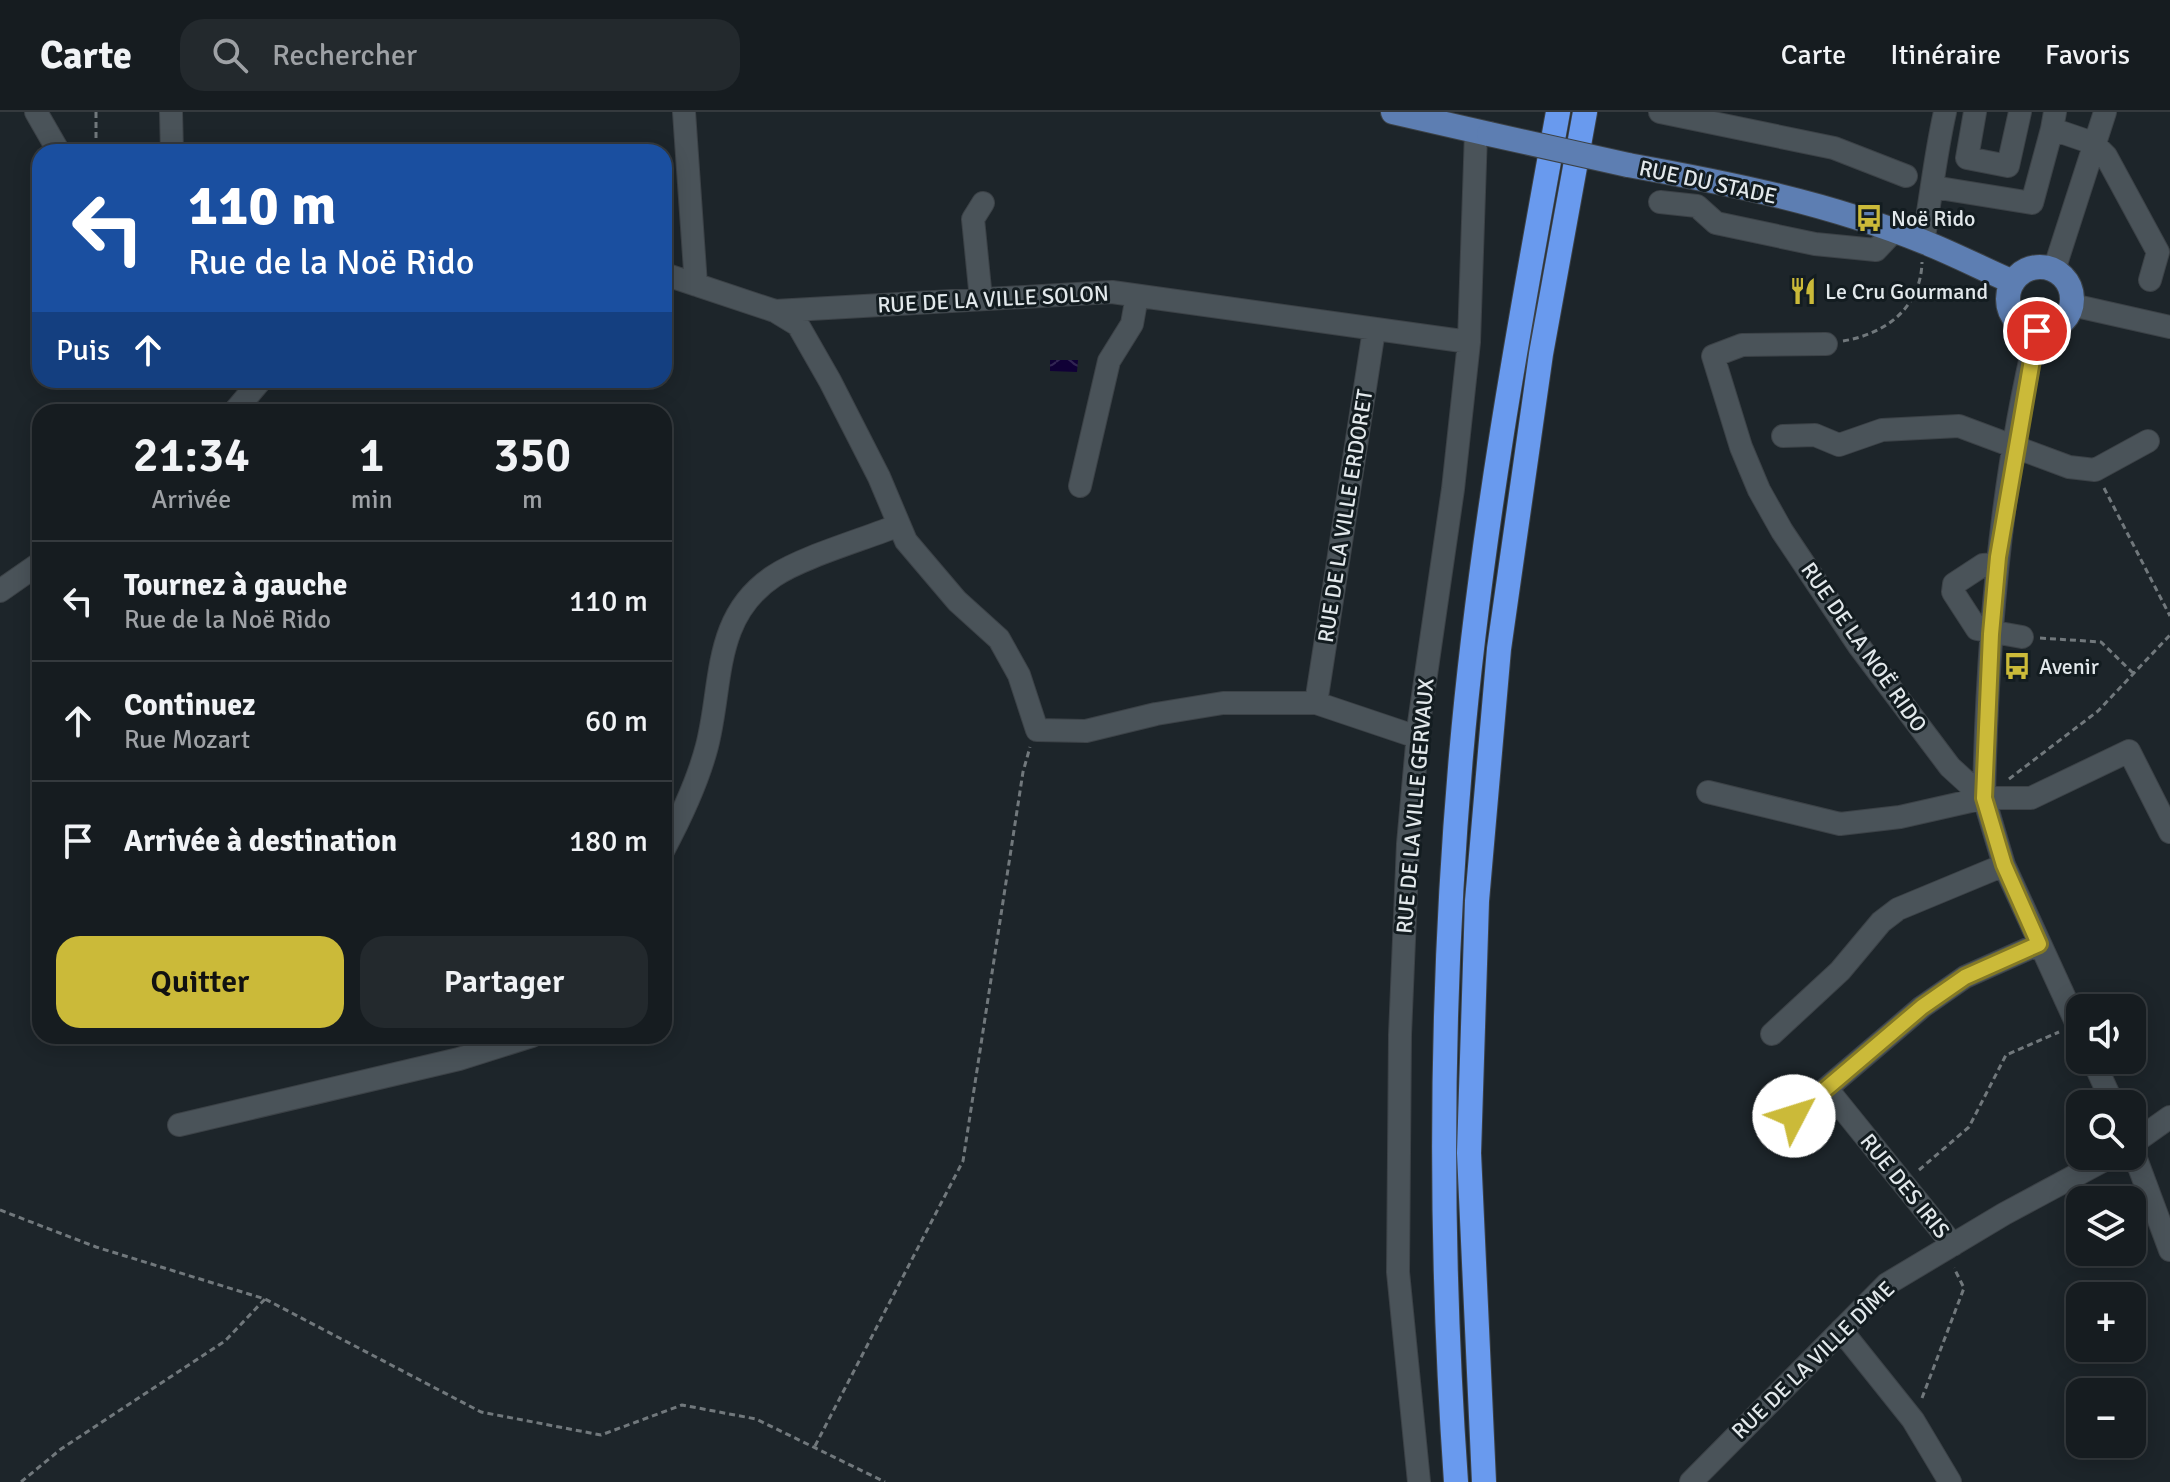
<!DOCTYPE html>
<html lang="fr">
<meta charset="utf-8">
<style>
:root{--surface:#161c20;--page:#23292d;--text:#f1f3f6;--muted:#9ea1a5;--line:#353a3e;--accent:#cbba39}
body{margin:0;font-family:Signika,sans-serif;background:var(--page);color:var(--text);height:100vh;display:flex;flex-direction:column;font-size:30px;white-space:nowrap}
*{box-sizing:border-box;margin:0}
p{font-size:26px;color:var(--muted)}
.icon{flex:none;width:44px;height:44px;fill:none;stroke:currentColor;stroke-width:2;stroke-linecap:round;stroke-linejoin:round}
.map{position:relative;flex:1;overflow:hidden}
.sheet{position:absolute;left:32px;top:292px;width:640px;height:640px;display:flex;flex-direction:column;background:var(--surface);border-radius:24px;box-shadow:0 4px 20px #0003,0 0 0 2px var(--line)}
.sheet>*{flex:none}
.banner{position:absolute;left:32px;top:32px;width:640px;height:244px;border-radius:24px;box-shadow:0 4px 20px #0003,0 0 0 2px var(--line);background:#1a4fa0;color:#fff;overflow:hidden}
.tools{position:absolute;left:2066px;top:882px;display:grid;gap:16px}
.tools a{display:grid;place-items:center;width:80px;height:80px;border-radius:16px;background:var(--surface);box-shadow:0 4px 20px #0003,0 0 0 2px var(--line);font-size:40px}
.pin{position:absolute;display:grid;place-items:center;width:68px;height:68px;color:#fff;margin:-34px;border:4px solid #fff;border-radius:50%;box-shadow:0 2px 8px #0007}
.me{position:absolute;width:88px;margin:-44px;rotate:50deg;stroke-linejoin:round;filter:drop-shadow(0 0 6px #0008)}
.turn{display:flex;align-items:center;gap:28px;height:168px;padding:0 24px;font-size:36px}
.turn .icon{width:104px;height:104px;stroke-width:2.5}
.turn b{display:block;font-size:56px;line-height:68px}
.then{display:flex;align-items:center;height:76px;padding:0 24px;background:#0003;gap:16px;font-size:30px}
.eta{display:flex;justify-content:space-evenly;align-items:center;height:136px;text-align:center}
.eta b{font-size:48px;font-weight:600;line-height:56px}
.cta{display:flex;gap:16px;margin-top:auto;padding:16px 24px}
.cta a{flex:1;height:92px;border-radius:24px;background:var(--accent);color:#111;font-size:32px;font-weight:600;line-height:92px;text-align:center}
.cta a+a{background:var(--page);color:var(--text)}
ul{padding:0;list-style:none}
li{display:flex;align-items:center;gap:24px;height:120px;padding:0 24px;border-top:2px solid var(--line)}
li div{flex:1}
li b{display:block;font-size:30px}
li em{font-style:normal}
header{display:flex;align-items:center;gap:48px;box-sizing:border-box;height:112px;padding:0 40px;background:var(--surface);border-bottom:2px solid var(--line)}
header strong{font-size:38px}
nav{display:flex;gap:44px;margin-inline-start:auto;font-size:28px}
.search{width:560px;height:72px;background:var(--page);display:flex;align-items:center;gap:20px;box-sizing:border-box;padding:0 28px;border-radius:24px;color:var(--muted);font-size:30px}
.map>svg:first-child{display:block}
</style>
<header>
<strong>Carte</strong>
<div class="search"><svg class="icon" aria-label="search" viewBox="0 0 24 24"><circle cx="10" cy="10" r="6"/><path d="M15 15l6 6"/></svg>Rechercher</div>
<nav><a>Carte</a><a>Itinéraire</a><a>Favoris</a></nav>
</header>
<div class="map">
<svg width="2170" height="1370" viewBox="0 0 2170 1370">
<defs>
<pattern id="water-waves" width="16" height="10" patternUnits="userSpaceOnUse" patternTransform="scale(2)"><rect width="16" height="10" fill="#100036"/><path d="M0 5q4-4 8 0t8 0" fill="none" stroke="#322553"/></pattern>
</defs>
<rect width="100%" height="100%" fill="#1d252a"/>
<path fill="url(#water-waves)" d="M1050 248H1078L1077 260 1050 259Z"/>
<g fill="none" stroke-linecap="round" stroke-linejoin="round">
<g stroke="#3c4247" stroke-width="24">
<path id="minor" d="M36 0 59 40
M171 0 172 40
M684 0 696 173
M1660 0 1834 36 1906 64
M1975 0 1967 46 2008 54 2020 0
M2055 0 2052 17 2093 31 2106 44 2158 140 2150 168
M1933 75 2032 91 2052 17
M1660 90 1697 94 1716 111 1815 132 1876 138 1893 120
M1923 130C1931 86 1935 44 1945 0
M2054 158 2105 0
M664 162 775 199 1112 180 1469 230
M981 187 973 107 983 91
M2072 193 2170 215
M775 199 798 213 830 269 879 365 906 429 957 489 999 527 1019 563 1037 618 1086 619 1156 602 1223 591H1316L1417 625
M1826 232 1742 233 1713 244 1741 335 1759 378 1782 419 1859 534 1950 655 1984 686 2004 753 2080 919
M234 300 261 268
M1783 324 1815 323 1839 333 1882 318 1959 314 2069 355 2095 358 2148 329
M1080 374 1109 249 1132 212 1137 184
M1997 452 1983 453 1954 472 1953 480 1977 517 2022 525
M0 479 40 451
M1316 591 1374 218
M1708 680 1840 712 1900 705 1984 686H2031L2129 639 2170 720
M1984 686C1987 530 2000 370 2037 219
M664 737C681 705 698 669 707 634 723 572 712 505 774 464 802 445 865 427 899 413
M1772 922 1840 859 1881 810 1898 797 2004 753
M2093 948 2113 992
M1827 977 1953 1133
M1794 1004 1922 895 1965 865 2039 832
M179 1013 459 947 532 924
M2132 1032 2170 1005
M2132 1036 2170 1138
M1841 1218 1913 1308 1950 1370
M1419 1370 1398 1160 1400 923 1408 732 1419 611 1453 377 1469 230 1476 20
M1691 1370 1887 1172 2004 1102 2112 1044"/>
</g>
<g stroke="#3c4247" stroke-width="26">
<path id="major" d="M1393 0 1489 22
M1628 53C1728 71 1829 91 1924 130 1954 142 1983 157 2013 170
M2008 187a32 32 0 1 1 64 0a32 32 0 1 1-64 0Z"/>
</g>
<g stroke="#3c4247" stroke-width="26">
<path id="highway" d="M1456 1370C1439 1128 1440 885 1461 644 1480 427 1519 213 1558 0
M1484 1370 1469 1041 1477 789 1499 537 1541 242 1585 0"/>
</g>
<path stroke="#71787c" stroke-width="3" stroke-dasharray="6 4" stroke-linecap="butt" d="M96 0V40
M1843 229C1886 222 1921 195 1922 150
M2104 376 2170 504
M2040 526 2101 530 2135 563
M2009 667 2098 599 2170 523
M1919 1058 1969 1015 2006 943 2059 920
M0 1098 96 1135 265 1187 481 1300 601 1323 682 1293 756 1307 885 1370
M1922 1286 1964 1176 1954 1156
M815 1334 963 1049 1023 660 1030 635
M21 1370 61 1337 225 1229 265 1187"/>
<use href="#minor" stroke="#4a5359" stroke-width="22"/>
<use href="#major" stroke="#5d7eb2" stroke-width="24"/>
<use href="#highway" stroke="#699aee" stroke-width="24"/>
<g stroke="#3c4247" stroke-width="26" stroke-linecap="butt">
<path id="major-bridge" d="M1489 22 1628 53"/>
</g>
<use href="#major-bridge" stroke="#5d7eb2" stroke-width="24"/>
</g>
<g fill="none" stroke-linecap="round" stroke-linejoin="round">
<g stroke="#847925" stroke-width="20">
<path id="route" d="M1794 1004 1922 895 1965 865 2039 832 2004 753 1984 686 1991 522 1998 445 2037 219"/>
</g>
<use href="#route" stroke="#cbba39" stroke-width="14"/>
</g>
<defs>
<g id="bus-bare" transform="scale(2.16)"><path d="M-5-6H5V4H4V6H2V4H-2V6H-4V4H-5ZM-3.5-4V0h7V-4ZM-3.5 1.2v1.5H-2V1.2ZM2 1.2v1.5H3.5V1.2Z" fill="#cbba39" stroke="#131c20" stroke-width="2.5" paint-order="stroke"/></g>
<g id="restaurant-bare" transform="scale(2.16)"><path d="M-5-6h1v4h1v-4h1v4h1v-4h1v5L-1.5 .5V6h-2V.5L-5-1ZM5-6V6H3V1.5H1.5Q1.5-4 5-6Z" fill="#cbba39" stroke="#131c20" stroke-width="2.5" paint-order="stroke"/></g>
</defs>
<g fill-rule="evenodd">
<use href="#bus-bare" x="1869" y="106"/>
<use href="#restaurant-bare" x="1803" y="179"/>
<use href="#bus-bare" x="2017" y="554"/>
</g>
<g text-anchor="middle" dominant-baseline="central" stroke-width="6" stroke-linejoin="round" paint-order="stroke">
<g font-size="22" fill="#e2e8eb" stroke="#131c20">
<text transform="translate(1708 70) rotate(12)">RUE DU STADE</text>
<text transform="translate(993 187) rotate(-3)">RUE DE LA VILLE SOLON</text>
<text transform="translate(1345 404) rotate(-81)">RUE DE LA VILLE ERDORET</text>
<text transform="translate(1864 535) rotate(55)">RUE DE LA NOË RIDO</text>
<text transform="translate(1415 694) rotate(-85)">RUE DE LA VILLE GERVAUX</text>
<text transform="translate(1905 1074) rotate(51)">RUE DES IRIS</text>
<text transform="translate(1813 1248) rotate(-44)">RUE DE LA VILLE DÎME</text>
</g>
<g font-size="22" fill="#e2e8eb" stroke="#131c20" text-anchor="start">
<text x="1891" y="106">Noë Rido</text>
<text x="1825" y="179">Le Cru Gourmand</text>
<text x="2039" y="554">Avenir</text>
</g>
</g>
</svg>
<div class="tools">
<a><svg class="icon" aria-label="sound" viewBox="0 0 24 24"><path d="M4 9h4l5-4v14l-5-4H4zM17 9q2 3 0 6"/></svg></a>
<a><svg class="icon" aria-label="search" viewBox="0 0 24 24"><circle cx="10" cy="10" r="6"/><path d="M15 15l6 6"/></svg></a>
<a><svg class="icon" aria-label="layers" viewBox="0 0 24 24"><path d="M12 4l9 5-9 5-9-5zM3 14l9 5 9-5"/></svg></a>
<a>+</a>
<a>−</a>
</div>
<div class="pin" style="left:2037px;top:219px;background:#d93025"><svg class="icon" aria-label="arrive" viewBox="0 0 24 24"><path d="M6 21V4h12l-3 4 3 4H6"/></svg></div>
<svg class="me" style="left:1794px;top:1004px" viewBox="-20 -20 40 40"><circle r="19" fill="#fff"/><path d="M0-13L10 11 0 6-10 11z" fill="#cbba39"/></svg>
<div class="banner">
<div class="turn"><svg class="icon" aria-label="left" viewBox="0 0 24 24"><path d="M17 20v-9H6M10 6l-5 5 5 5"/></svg><div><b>110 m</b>Rue de la Noë Rido</div></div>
<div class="then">Puis<svg class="icon" aria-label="ahead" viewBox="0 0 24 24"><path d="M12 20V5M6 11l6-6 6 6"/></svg></div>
</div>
<section class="sheet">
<div class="eta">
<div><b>21:34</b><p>Arrivée</p></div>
<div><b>1</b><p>min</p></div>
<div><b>350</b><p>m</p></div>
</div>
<ul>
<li><svg class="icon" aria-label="left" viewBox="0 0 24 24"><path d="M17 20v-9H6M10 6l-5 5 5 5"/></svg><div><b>Tournez à gauche</b><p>Rue de la Noë Rido</p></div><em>110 m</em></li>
<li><svg class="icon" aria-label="ahead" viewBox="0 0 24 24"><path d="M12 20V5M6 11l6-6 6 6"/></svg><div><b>Continuez</b><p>Rue Mozart</p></div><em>60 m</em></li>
<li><svg class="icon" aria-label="arrive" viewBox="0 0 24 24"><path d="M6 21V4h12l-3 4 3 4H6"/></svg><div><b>Arrivée à destination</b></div><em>180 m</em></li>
</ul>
<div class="cta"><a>Quitter</a><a>Partager</a></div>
</section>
</div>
